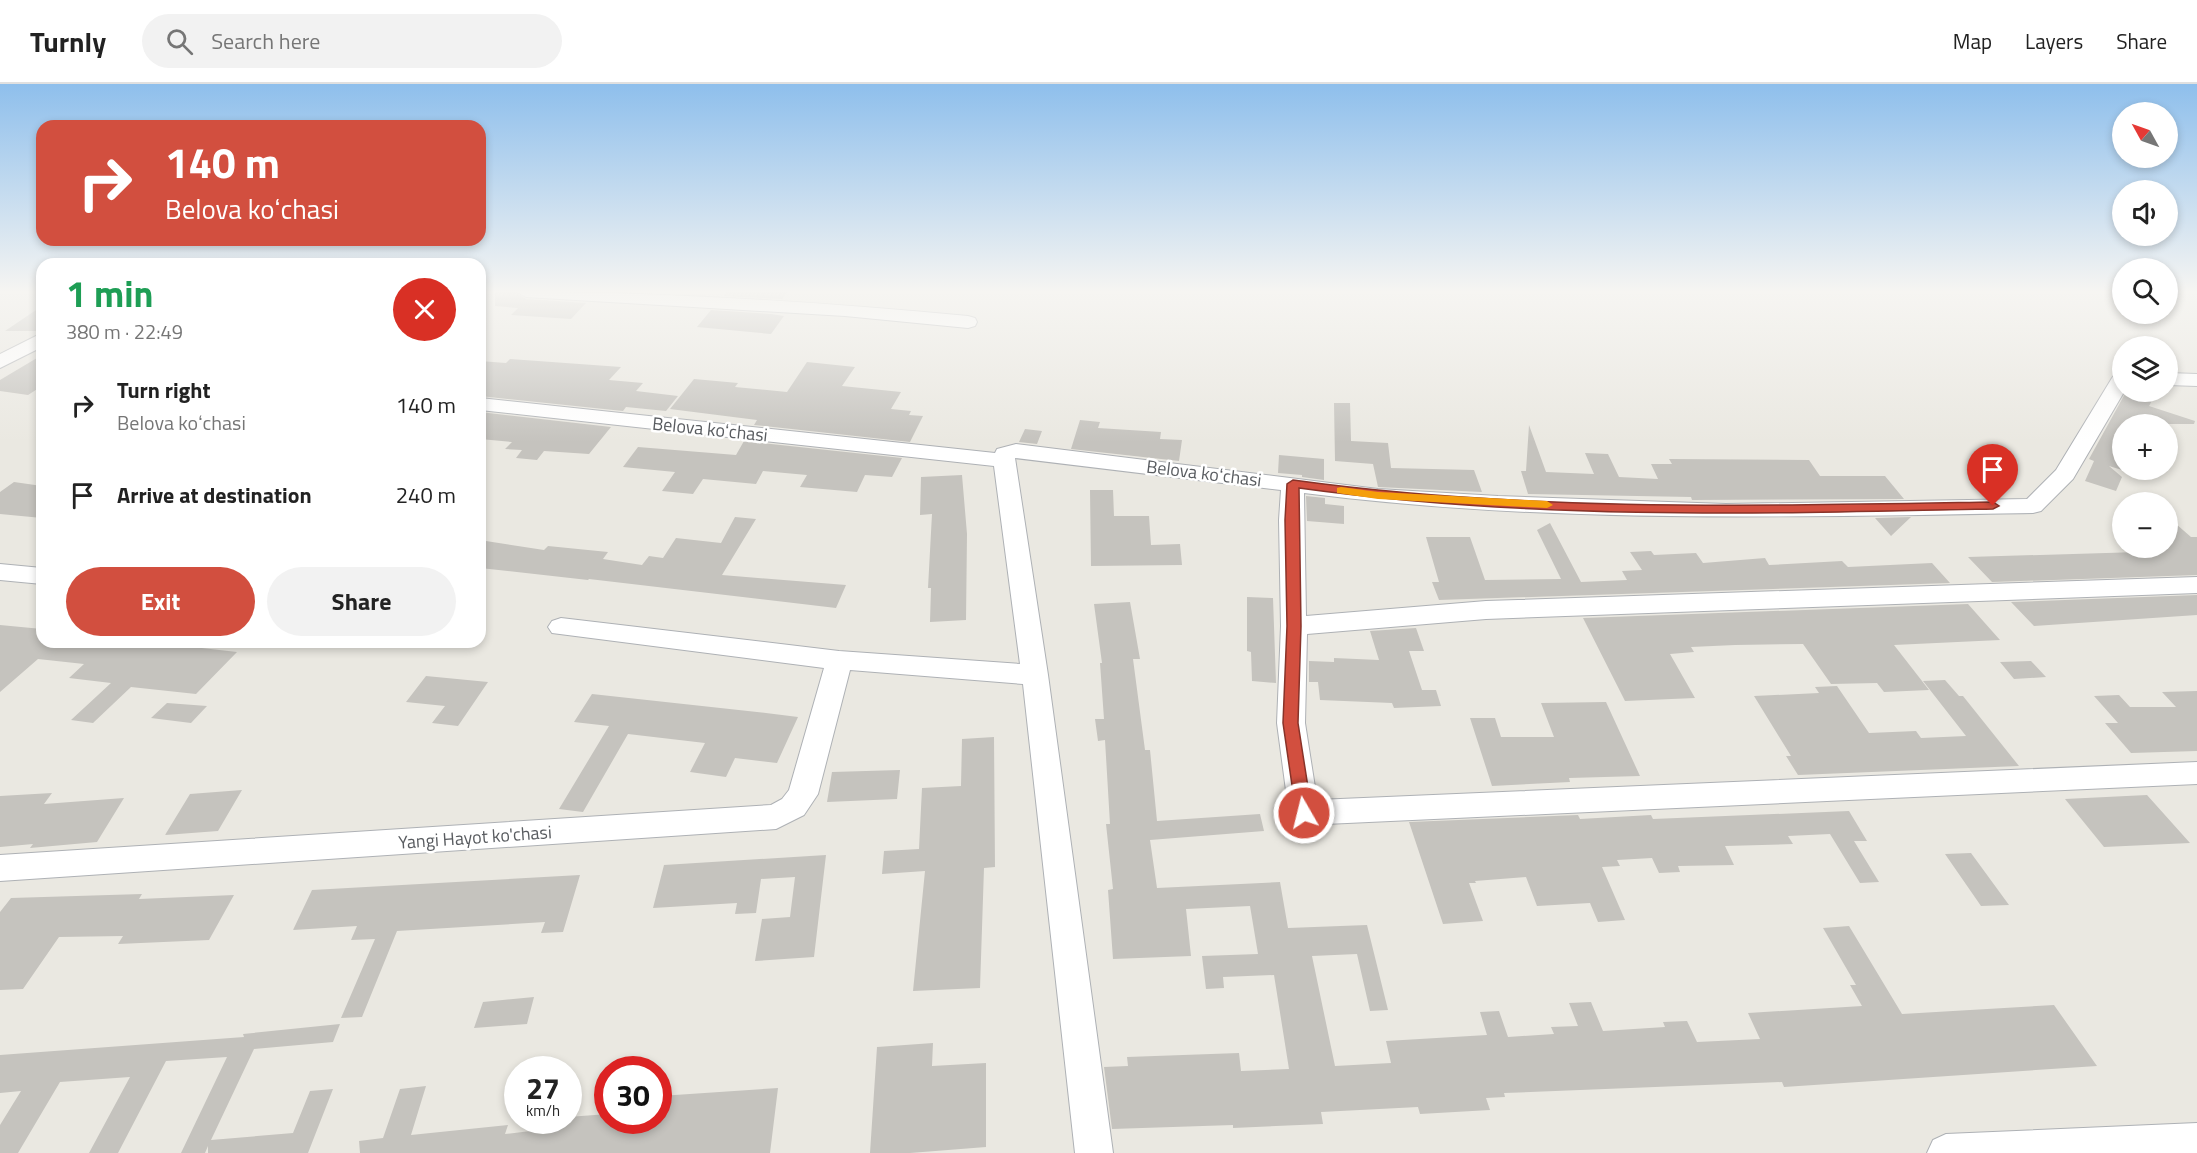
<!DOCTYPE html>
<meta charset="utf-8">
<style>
:root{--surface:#fff;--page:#f2f2f2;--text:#222;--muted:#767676;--line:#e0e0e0;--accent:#d24f3f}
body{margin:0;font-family:"Titillium Web",sans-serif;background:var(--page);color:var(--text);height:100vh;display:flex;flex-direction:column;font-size:22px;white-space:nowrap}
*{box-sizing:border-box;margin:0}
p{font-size:20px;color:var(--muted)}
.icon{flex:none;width:33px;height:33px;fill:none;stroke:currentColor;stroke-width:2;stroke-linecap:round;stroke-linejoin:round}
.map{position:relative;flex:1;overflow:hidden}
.sheet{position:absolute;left:36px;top:174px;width:450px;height:390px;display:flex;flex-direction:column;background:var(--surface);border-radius:18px;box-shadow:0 3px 9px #0003}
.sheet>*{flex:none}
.guide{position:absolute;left:36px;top:36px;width:450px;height:126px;border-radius:18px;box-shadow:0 3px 9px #0003;background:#d24f3f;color:#fff;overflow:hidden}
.needle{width:39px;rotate:310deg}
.controls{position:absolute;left:2112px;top:18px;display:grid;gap:12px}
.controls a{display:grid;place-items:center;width:66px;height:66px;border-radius:50%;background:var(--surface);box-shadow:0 3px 9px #0003;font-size:30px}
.speed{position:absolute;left:504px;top:972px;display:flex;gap:12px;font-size:30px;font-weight:700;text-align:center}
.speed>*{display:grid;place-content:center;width:78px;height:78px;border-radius:50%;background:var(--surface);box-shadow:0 3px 9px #0003;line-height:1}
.speed small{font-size:15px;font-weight:400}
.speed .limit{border:9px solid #d22;background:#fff;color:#111}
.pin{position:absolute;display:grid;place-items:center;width:51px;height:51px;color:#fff;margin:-62px -26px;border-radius:50% 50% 50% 0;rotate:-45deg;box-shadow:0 0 6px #0007}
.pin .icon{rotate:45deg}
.me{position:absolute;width:66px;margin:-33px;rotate:352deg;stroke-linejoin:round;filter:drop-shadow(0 0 4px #0008)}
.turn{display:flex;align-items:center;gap:21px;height:126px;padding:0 30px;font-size:27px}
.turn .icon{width:78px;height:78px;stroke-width:2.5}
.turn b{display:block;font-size:42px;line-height:51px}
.round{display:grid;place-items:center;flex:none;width:63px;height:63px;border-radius:32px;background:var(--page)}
.summary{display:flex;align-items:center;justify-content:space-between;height:102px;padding:0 30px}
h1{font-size:36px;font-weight:700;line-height:45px;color:#1e9e55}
.primary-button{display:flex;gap:12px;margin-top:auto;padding:12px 30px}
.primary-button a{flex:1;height:69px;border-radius:36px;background:var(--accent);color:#fff;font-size:24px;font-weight:700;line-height:69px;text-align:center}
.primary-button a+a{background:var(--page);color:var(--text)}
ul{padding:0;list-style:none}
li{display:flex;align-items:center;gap:18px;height:90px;padding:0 30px}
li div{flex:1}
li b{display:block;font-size:22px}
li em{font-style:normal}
header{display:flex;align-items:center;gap:36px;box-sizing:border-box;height:84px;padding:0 30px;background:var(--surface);border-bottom:2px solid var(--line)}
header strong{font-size:28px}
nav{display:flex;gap:33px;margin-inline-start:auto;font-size:21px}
.search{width:420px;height:54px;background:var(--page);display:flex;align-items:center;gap:15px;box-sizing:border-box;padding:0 21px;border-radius:33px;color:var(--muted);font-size:22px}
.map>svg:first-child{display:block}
</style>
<header>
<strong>Turnly</strong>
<div class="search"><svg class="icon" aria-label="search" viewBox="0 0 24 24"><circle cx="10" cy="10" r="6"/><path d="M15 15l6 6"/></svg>Search here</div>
<nav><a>Map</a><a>Layers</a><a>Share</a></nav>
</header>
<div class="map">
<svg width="2197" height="1069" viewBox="0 0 2197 1069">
<rect width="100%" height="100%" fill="#eae8e1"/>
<path fill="#c5c3be" d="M495 208H515L526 215 586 219 571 235 511 231 518 224 495 222Z
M727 208H788L782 215 724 212Z
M42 222V247H5Z
M711 226 771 230 784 232 771 250 697 243Z
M42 271V302L28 311 0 307V296Z
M510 275 621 283 609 296 643 299 636 307 678 312 666 327 626 323 623 327 480 312V277L506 279Z
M807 278 855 283 842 302 901 308 891 325 911 327 909 331 923 332 910 358 754 341 757 336 670 325 694 295 738 299 735 303 787 308Z
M2126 308H2157L2149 322 2195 337 2194 340H2122V386L2109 382 2122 393 2116 407 2085 397 2094 377 2089 375Z
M1334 319H1350L1351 357 1388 359 1391 384 1474 386 1482 408 1378 403 1373 380 1335 377Z
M480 328 611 343 589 370 544 367 537 376 516 374 522 366 505 365 512 358 480 355Z
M1080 336 1100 338 1098 344 1161 348 1160 355 1182 356 1179 377 1071 365Z
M1529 341 1546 388 1594 390 1585 369 1608 370 1619 393 1658 395 1651 380H1672L1669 375 1809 376 1820 392H1885L1904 415 1692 416 1691 413 1528 410 1521 387H1526Z
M1025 345 1042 347 1037 360 1019 358Z
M744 357 902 374 892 393 865 391 857 408 800 403 807 391 763 387 756 400 703 395 693 410 662 407 675 388 623 383 638 363 736 371Z
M1279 371 1324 375V396L1302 393V391L1278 389Z
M962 391 967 450 966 536 930 538 931 504H928L932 430 920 431 921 393Z
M14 398 42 402V434L0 430V408Z
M1090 406H1113L1114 432H1149L1151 461 1180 460 1182 481 1091 482Z
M1306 412 1325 414V420L1344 422V440L1307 437Z
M735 433 756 435 722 491 846 501 836 524 589 495 588 496 480 484V463L486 457 544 466 548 462 608 468 603 475 642 481 649 472 663 474 676 454 721 459Z
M1911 433 1891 452 1875 434Z
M2168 433 2191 453H2197V491L1992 498 1968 473 2139 468 2135 464H2168Z
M1550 439 1581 498 1627 496 1622 487 1642 486 1630 468 1651 467 1654 471 1696 469 1703 479 1765 474 1769 481 1842 477 1848 483 1932 479 1950 499 1439 516 1432 498H1439L1426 453H1470L1485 496 1561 495 1537 446Z
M2197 511V531L2034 542 2011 518Z
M1247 513 1273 514 1276 599 1252 597 1251 568 1247 567Z
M1130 518 1140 575H1133L1145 666H1150L1157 737 1260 730 1264 747 1150 756 1157 804 1280 798 1288 844 1367 841 1388 926 1370 927 1357 870 1312 872 1335 982 1391 979 1386 957 1487 951 1480 928 1499 927 1508 953 1554 950 1551 943 1578 942 1569 919 1591 918 1603 947 1665 943 1663 938 1687 937 1697 958 1760 955 1748 929 1862 922 1850 901H1856L1823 844 1849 842 1902 930 2054 921 2097 982 1784 1003 1782 998 1504 1009 1505 1013 1486 1014 1490 1026 1420 1030 1418 1023 1321 1028 1323 1040 1233 1044V1041L1112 1045 1104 983 1128 982 1127 973 1239 969 1241 987 1289 985 1274 891 1223 893 1224 904 1206 905 1202 872 1258 870 1250 822 1186 825 1191 872 1113 875 1108 806 1113 805 1106 740H1110L1105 656 1098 657 1095 635H1104L1100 579H1102L1094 520Z
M1968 520 2000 556 1894 561 1929 606 1884 608 1877 599 1831 600 1803 560 1735 561 1691 563 1694 568 1670 570 1695 614 1625 617 1583 534Z
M0 541 42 545V558H149L237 568 196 610 131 603 93 639 71 636 111 599 69 594 84 580 38 575 0 608Z
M1416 544 1424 567H1409L1422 606H1436L1441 622 1394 624 1392 619 1320 616 1318 598H1309V577L1334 578V574L1379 576 1370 547Z
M2031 577 2046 593 2014 595 2000 578Z
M426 592 488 598 458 642 432 639 445 622 406 618Z
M1945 596 1959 612H1963L2019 682 1798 691 1786 672H1791L1754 612 1819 609 1815 603 1837 602 1869 649 1916 647 1921 654 1966 652 1923 597Z
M2197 607V667L2131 669 2105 639H2118L2094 612 2119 611 2130 623H2176L2162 608Z
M592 610 757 628 798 633 777 679 735 674 726 693 690 688 705 659 628 650 583 728 559 725 609 642 574 638Z
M1606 618 1640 692 1569 694 1570 698 1492 702 1470 634H1495L1501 653H1554L1541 619Z
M167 619 207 622 191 639 151 634Z
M994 653 995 783 984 784 980 904 913 907 925 787 882 790 884 767 919 765 922 704 961 702 962 655Z
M900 686 897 715 827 718 832 688Z
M242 706 218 747 165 751 190 710Z
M52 709 44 720 124 714 97 758 30 764 33 760 0 763V712Z
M2147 711 2190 759 2104 763 2065 715Z
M1849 727 1867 757H1854L1879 798 1860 799 1830 750 1788 752 1793 760 1725 762 1734 781 1678 782 1680 788 1659 789 1652 774 1617 776 1620 782 1602 783 1625 836 1598 838 1590 819 1537 822 1526 793 1475 797 1476 799H1469L1483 837 1443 840 1409 738 1578 731 1580 735 1651 731 1653 735Z
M1971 769 2009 821 1981 822 1945 770Z
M826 771 814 873 755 877 762 835 790 833 795 793 761 795 756 829 735 830 737 819 653 824 664 781Z
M580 791 563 848 541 849 545 838 397 847 362 933 341 934 375 855 351 856 357 842 293 846 312 806Z
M142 810 139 815 234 811 209 856 118 860 123 852 59 853 23 905 0 906V828L11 814Z
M534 913 527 940 474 944 483 918Z
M340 940 333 958 254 965 211 1056 293 1049 310 1007 333 1005 308 1069H208V1062L205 1069H181L227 973 166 977 118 1069H89L130 993 60 998 18 1069H0V1041L21 1007 0 1009V971L244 953 243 950Z
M933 959 932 982 986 979V1063L910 1069H870L877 963Z
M426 1002 411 1051 508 1041 505 1050 564 1043 568 1033 608 1030V1036H658L660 1012 778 1004 770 1069H360L359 1057 383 1054 400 1005Z"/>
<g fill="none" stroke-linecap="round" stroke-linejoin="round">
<g stroke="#aeb1b5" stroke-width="2">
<path id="street" d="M517 208C668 208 818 218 968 232L975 234 977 238 975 242 968 244 845 232 526 213Z
M42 249V263L0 284V270Z
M2122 288 2124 308 2073 395 2041 427 2033 429C1790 433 1545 440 1304 409L1306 532 1486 517 2197 493V509L1486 535 1307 550 1305 639 1317 716 2197 678V700L1304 741 1293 737 1289 729 1277 639 1281 542 1279 436 1281 406 1015 374 1048 591 1113 1069H1075L1023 600 850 586 818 710 804 731 776 745 0 797V771L771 721 782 715 789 706 824 584 552 549 548 543 552 537 561 534 839 567 1020 580 994 382 480 326V314L995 369 997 365 1016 360 1378 405 1498 412 1726 420 2027 415 2056 386 2112 294 2115 290Z
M2168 289 2197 290V302L2168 301Z
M0 480 42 484V500L0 496Z
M2197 1039V1069H1927L1933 1056 1946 1050Z"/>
</g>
<use href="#street" fill="#fff" fill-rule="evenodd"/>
</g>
<linearGradient id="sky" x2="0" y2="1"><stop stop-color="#8ebfec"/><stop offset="0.58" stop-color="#f6f5f2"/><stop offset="1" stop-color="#f6f5f2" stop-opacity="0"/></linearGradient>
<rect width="2197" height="358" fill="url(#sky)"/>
<path fill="#d24f3f" stroke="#883329" stroke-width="1.5" d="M1293 396C1525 428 1760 422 1993 418L1999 422 1993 425C1762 430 1529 436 1299 404L1301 542 1298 639 1312 729 1310 733 1304 735 1298 733 1296 729 1283 639 1287 542 1285 436 1287 400Z"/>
<path fill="#f59e0b" d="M1341 403 1378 408 1547 417 1553 421 1547 424 1378 415 1337 409V404Z"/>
<g text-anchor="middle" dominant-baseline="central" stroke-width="5" stroke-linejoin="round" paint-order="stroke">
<g font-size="18" fill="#595c60" stroke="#fff">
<text transform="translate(710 345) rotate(6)">Belova koʻchasi</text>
<text transform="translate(1204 389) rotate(7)">Belova koʻchasi</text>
<text transform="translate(475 753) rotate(-4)">Yangi Hayot ko'chasi</text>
</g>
</g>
</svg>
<div class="controls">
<a><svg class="needle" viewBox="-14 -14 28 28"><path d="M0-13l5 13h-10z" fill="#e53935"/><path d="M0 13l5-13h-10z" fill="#767676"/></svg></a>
<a><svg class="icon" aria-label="sound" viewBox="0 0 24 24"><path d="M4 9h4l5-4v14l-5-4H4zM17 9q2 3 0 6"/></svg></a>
<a><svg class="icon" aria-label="search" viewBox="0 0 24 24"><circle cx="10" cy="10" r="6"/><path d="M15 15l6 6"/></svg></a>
<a><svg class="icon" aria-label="layers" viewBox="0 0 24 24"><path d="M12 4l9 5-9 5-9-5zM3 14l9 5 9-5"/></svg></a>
<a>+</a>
<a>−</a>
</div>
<div class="speed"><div>27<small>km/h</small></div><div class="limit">30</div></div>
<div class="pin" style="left:1993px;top:422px;background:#d93025"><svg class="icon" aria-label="arrive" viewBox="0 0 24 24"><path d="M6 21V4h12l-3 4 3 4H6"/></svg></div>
<svg class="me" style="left:1304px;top:729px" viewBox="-20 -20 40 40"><circle r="17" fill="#d24f3f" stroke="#fff" stroke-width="3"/><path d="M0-11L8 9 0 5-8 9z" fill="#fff"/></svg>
<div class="guide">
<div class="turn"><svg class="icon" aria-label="right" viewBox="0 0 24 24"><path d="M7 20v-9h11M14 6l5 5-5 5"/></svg><div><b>140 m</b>Belova koʻchasi</div></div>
</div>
<section class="sheet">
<div class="summary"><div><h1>1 min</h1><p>380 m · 22:49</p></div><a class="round" style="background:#d93025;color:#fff"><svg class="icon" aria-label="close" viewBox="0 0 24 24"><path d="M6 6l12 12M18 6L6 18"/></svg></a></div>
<ul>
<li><svg class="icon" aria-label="right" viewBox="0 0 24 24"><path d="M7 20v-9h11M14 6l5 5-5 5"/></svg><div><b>Turn right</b><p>Belova koʻchasi</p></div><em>140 m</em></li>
<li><svg class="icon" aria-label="arrive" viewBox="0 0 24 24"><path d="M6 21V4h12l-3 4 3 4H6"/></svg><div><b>Arrive at destination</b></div><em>240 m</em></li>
</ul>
<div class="primary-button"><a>Exit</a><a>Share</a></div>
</section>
</div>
